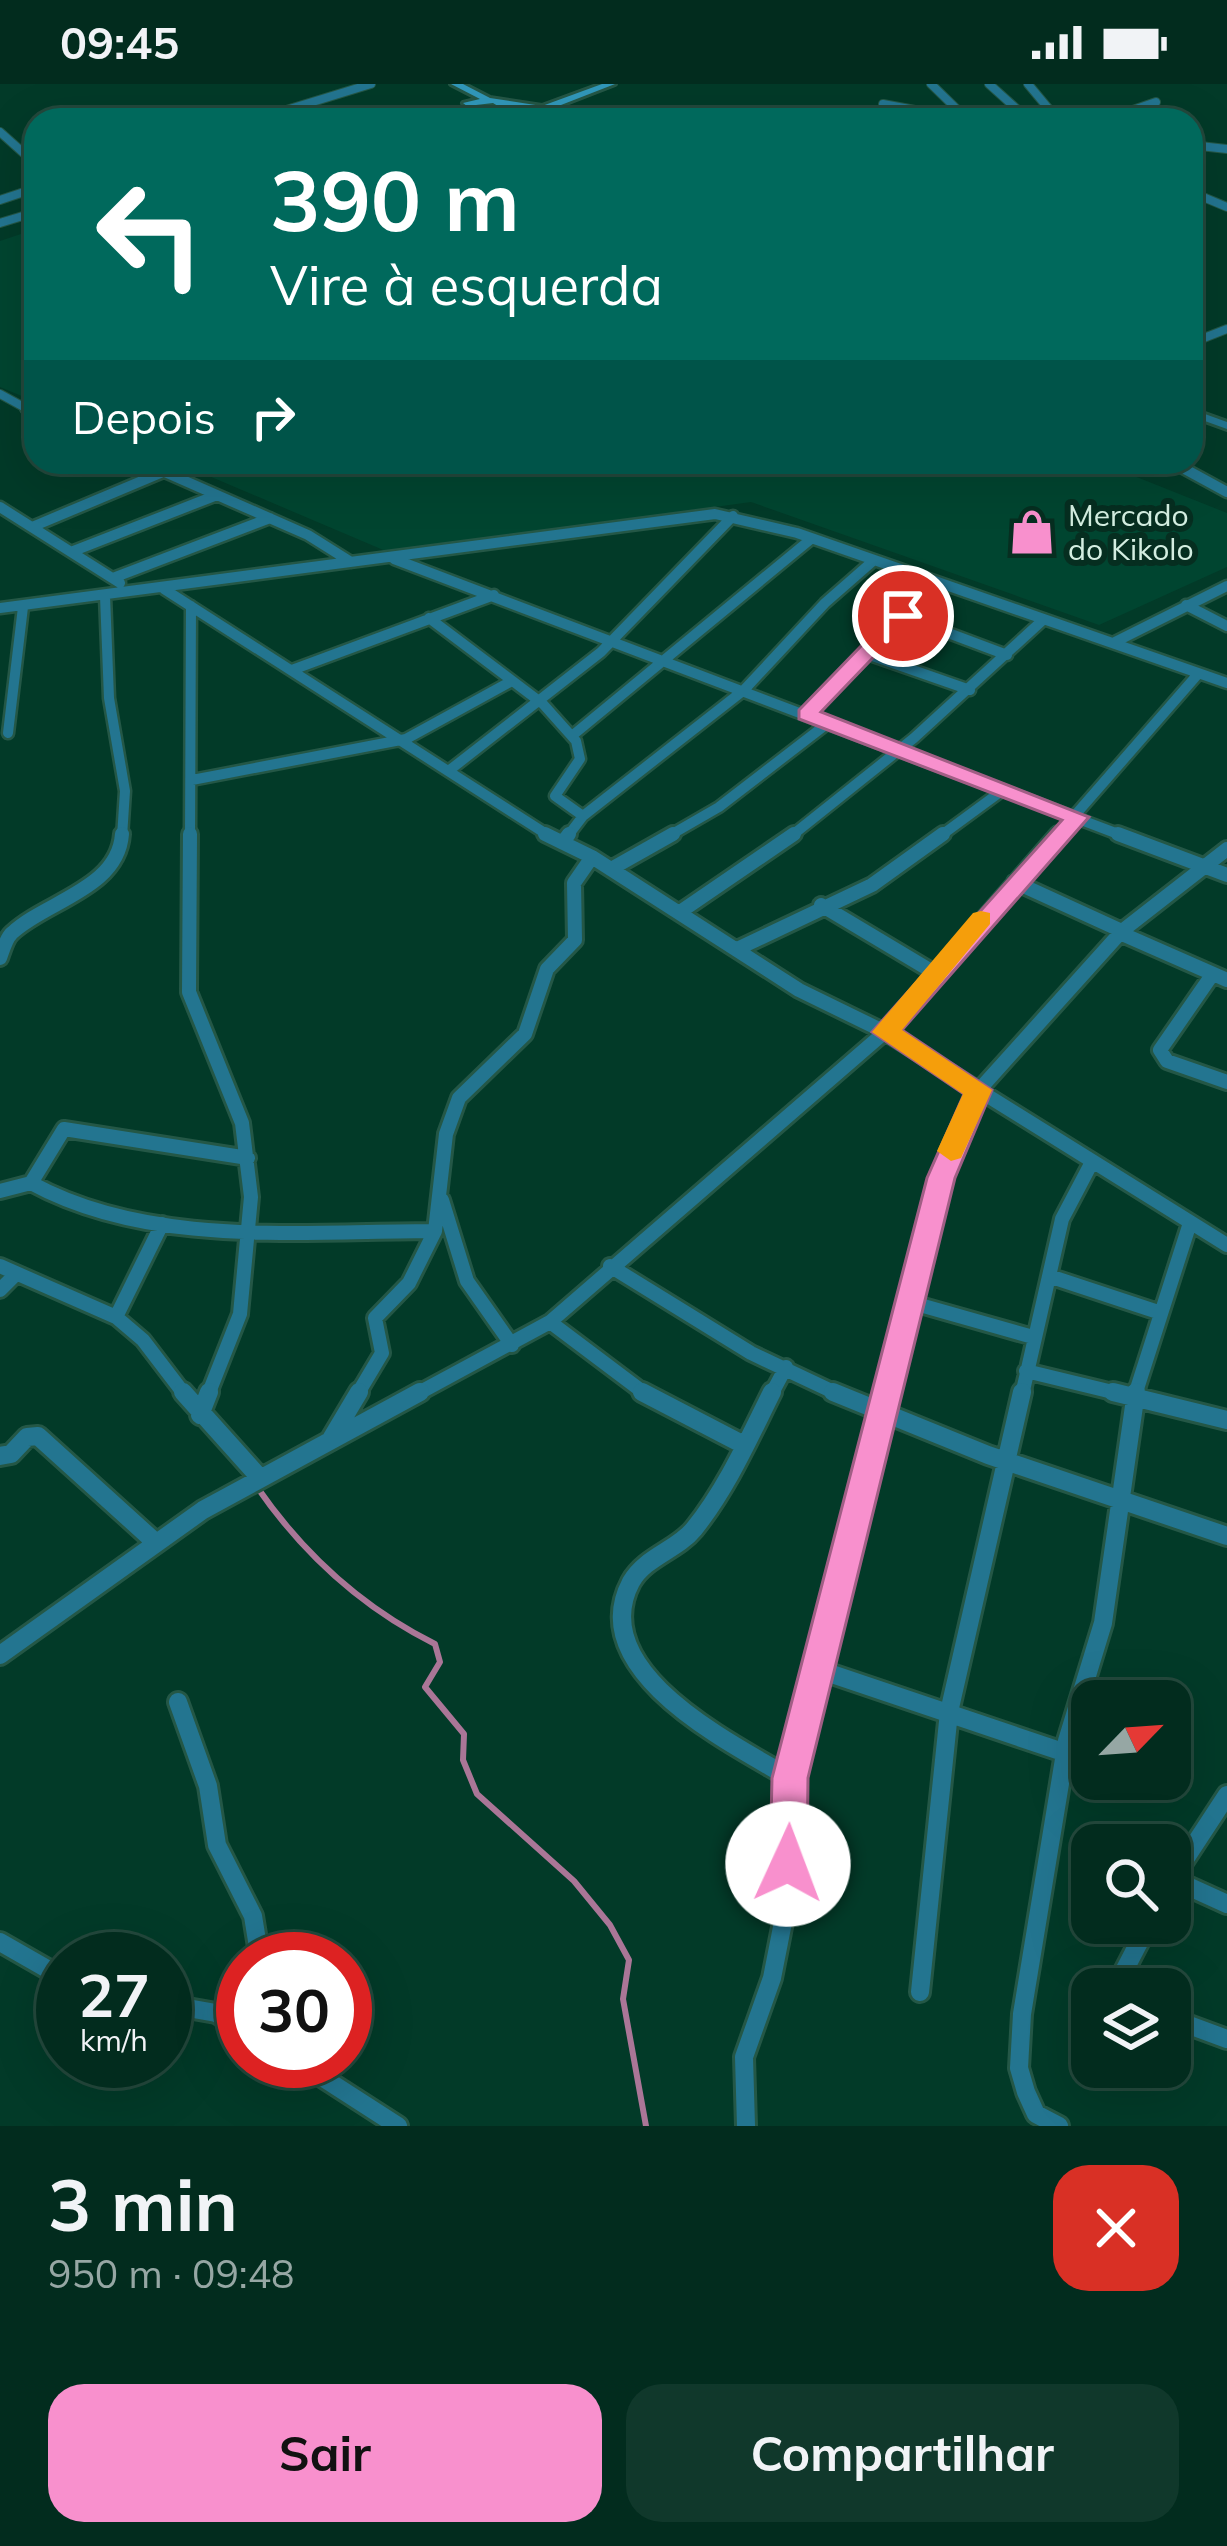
<!DOCTYPE html>
<html lang="pt">
<meta charset="utf-8">
<style>
:root{--surface:#022c1e;--page:#10382b;--text:#f1f3f6;--muted:#96a7a4;--line:#23483c;--accent:#f890cd}
body{margin:0;font-family:Mulish,sans-serif;background:var(--page);color:var(--text);height:100vh;display:flex;flex-direction:column;font-size:45px;white-space:nowrap}
*{box-sizing:border-box;margin:0}
p{font-size:39px;color:var(--muted)}
.icon{flex:none;width:66px;height:66px;fill:none;stroke:currentColor;stroke-width:2;stroke-linecap:round;stroke-linejoin:round}
.map{position:relative;height:2042px;overflow:hidden}
.drawer{display:flex;flex-direction:column;background:var(--surface);flex:1}
.drawer>*{flex:none}
.guide{position:absolute;left:24px;top:24px;width:1179px;height:366px;border-radius:36px;box-shadow:0 12px 48px #0002,0 0 0 3px var(--line);background:#00695c;color:#fff;overflow:hidden}
.needle{width:78px;rotate:65deg}
.controls{position:absolute;left:1071px;top:1596px;display:grid;gap:24px}
.controls a{display:grid;place-items:center;width:120px;height:120px;border-radius:24px;background:var(--surface);box-shadow:0 12px 48px #0002,0 0 0 3px var(--line);font-size:60px}
.speed{position:absolute;left:36px;top:1848px;display:flex;gap:24px;font-size:60px;font-weight:700;text-align:center}
.speed>*{display:grid;place-content:center;width:156px;height:156px;border-radius:50%;background:var(--surface);box-shadow:0 12px 48px #0002,0 0 0 3px var(--line);line-height:1}
.speed small{font-size:30px;font-weight:400}
.speed .limit{border:18px solid #d22;background:#fff;color:#111}
.pin{position:absolute;display:grid;place-items:center;width:102px;height:102px;color:#fff;margin:-51px;border:6px solid #fff;border-radius:50%;box-shadow:0 3px 12px #0007}
.me{position:absolute;width:132px;margin:-66px;rotate:2deg;stroke-linejoin:round;filter:drop-shadow(0 0 9px #0008)}
.turn{display:flex;align-items:center;gap:42px;height:252px;padding:0 48px;font-size:54px}
.turn .icon{width:156px;height:156px;stroke-width:2.5}
.turn b{display:block;font-size:84px;line-height:102px}
.then{display:flex;align-items:center;height:114px;padding:0 48px;background:#0003;gap:24px;font-size:45px}
.round{display:grid;place-items:center;flex:none;width:126px;height:126px;border-radius:36px;background:var(--page)}
.overview{display:flex;align-items:center;justify-content:space-between;height:204px;padding:0 48px}
h1{font-size:72px;font-weight:700;line-height:90px}
.action{display:flex;gap:24px;margin-top:auto;padding:24px 48px}
.action a{flex:1;height:138px;border-radius:36px;background:var(--accent);color:#111;font-size:48px;font-weight:700;line-height:138px;text-align:center}
.action a+a{background:var(--page);color:var(--text)}
.status{display:flex;justify-content:space-between;align-items:center;height:84px;padding:0 60px;background:var(--surface);direction:ltr}
.status svg{height:33px;fill:currentColor}
.map>svg:first-child{display:block}
</style>
<div class="status"><b>09:45</b><svg viewBox="0 0 49 12"><path d="M0 12V9h3v3zM5 12V6h3v6zM10 12V3h3v9zM15 12V0h3v12zM26 1h20v11H26zM47 4h2v5h-2z"/></svg></div>
<div class="map">
<svg width="1227" height="2042" viewBox="0 0 1227 2042">
<rect width="100%" height="100%" fill="#023a28"/>
<path fill="#004530" d="M36 145V318L0 303V157Z
M176 378H1099L1227 429V483L1099 541 751 418 388 468Z"/>
<g fill="none" stroke-linecap="round" stroke-linejoin="round">
<path stroke="#aa7697" stroke-width="6" d="M257 1403C304 1471 361 1523 435 1560L440 1578 425 1603 464 1650 463 1676 477 1710 574 1797 610 1841 629 1876 623 1915 646 2042"/>
<g stroke="#245746" stroke-width="10">
<path id="minor-far3" d="M931 0 968 36
M989 0 1029 36
M1028 0 1058 36
M883 20 968 36
M254 36 371 0
M1104 36 1156 18
M0 48 28 73
M1191 61 1227 65
M1191 108 1227 123
M0 116 36 104
M0 139 36 128
M1191 259 1227 245
M0 310 31 327"/>
</g>
<g stroke="#245746" stroke-width="15">
<path id="minor-far2" d="M26 324 36 329
M142 378 308 451 351 478
M1172 378 1227 408
M0 423 120 499
M32 443 163 388
M71 468 217 411
M394 475 1126 753
M113 494 270 434
M164 505 551 753
M105 512 109 614 125 707 122 753
M1186 521 1227 542
M0 524 715 430 797 449 1227 599
M903 532 1007 571
M429 534 543 620 576 657 580 675 555 712 583 732
M1115 558 1227 502
M864 569 970 606
M292 586 494 511
M807 631 939 500
M8 649 23 523
M573 651 811 455
M451 685 601 568 733 432
M192 696 406 655 510 598
M190 753 191 522
M567 753 583 732 744 606 825 519 873 477
M667 753 719 723 828 639
M790 753 914 654 1044 535
M939 753 1003 706
M1056 753 1198 590"/>
</g>
<g stroke="#245746" stroke-width="20">
<path id="minor-far1" d="M190 750 189 908 242 1039 251 1113 240 1230 208 1311
M545 750 592 773 799 906 885 948 1227 1161
M1118 750 1227 791
M563 758 569 750
M611 785 673 750
M1015 798 1122 847
M821 821 933 888
M680 828 794 750
M1120 849 1227 896
M737 865 872 801 943 750
M0 874C3 866 6 854 12 849 46 817 118 805 122 750
M1212 891 1160 966 1167 977 1227 998
M31 1099 64 1045 248 1074
M0 1107 31 1099C150 1164 304 1147 435 1147
M442 1116 467 1197 512 1261
M0 1182 116 1233 143 1256 185 1311
M610 1182 751 1269 840 1311
M1052 1193 1158 1228
M0 1206 16 1190
M913 1219 1033 1253
M116 1233 162 1140
M550 1238 647 1311
M1026 1287 1125 1311
M357 1311 382 1269 375 1234 409 1199 435 1147 446 1050 459 1014 525 950 547 885 575 856 574 799 592 773
M415 1311 550 1238 885 948 1058 750
M771 1311 786 1283
M887 1311 947 1076 979 1006 1122 847 1227 765
M1022 1311 1062 1135 1092 1078
M1135 1311 1190 1139"/>
</g>
<g stroke="#245746" stroke-width="24">
<path id="minor" d="M183 1308 260 1394
M642 1308 742 1360
M772 1308C749 1354 727 1404 694 1445 677 1466 645 1473 631 1498 584 1587 731 1659 790 1694
M833 1308 988 1371 1227 1452
M1113 1308 1227 1336
M200 1331 209 1308
M331 1355 359 1308
M0 1372 11 1370 27 1353 38 1352 154 1457
M0 1571 203 1426 420 1308
M820 1586 1066 1669
M178 1618 208 1702 217 1761 253 1832 260 1875
M1172 1795 1227 1820
M1170 1798 1227 1711
M0 1858 63 1894
M1126 1905 1122 1891 1149 1839
M920 1908 949 1628 1022 1308
M165 1920 216 1929 243 1945
M1170 1934 1227 1955
M297 1977 398 2042
M746 2042 744 1973 772 1894 785 1828 790 1694 888 1308
M1059 2042 1036 2030 1026 2008 1019 1984 1022 1930 1067 1657 1103 1539 1136 1308"/>
</g>
<g stroke="#245746" stroke-width="6">
<path id="tertiary" d="M1191 325 1227 338V345L1191 332Z"/>
</g>
<g stroke="#245746" stroke-width="6">
<path id="secondary" d="M451 0H463L490 14 542 22 602 0H615L543 28 510 22 522 30 516 36H506L511 30 493 19 476 21 496 36H485L463 19 480 15Z"/>
</g>
<use href="#minor-far3" stroke="#237590" stroke-width="8"/>
<use href="#minor-far2" stroke="#237590" stroke-width="10"/>
<use href="#minor-far1" stroke="#237590" stroke-width="14"/>
<use href="#minor" stroke="#237590" stroke-width="18"/>
<use href="#tertiary" fill="#237590" fill-rule="evenodd"/>
<use href="#secondary" fill="#3198ba" fill-rule="evenodd"/>
</g>
<path fill="#f890cd" stroke="#a15e85" stroke-width="3" d="M895 527 913 532 821 628 1089 733 902 946 992 1006 955 1094 808 1694 807 1780 802 1793 788 1799 775 1793 770 1780 772 1694 927 1094 964 1010 872 948 1062 736 799 635V626Z"/>
<path fill="#f59e0b" d="M981 827 990 829V840L902 946 992 1006 961 1074 951 1077 937 1067 963 1010 872 948 973 829Z"/>
<defs>
<g id="shop-bare" transform="scale(3.6)"><path d="M-5-2.5h2.3a2.7 3.5 0 0 1 5.4 0H5L5.5 6h-11ZM-1.5-2.5h3a1.5 2.3 0 0 0-3 0Z" fill="#f890cd" stroke="#062e20" stroke-width="2.5" paint-order="stroke"/></g>
</defs>
<g fill-rule="evenodd">
<use href="#shop-bare" x="1032" y="448"/>
</g>
<g text-anchor="middle" dominant-baseline="central" stroke-width="12" stroke-linejoin="round" paint-order="stroke">
<g font-size="30" fill="#d4eee1" stroke="#062e20" text-anchor="start">
<text x="1068" y="431">Mercado<tspan x="1068" dy="34">do Kikolo</tspan></text>
</g>
</g>
</svg>
<div class="controls">
<a><svg class="needle" viewBox="-14 -14 28 28"><path d="M0-13l5 13h-10z" fill="#e53935"/><path d="M0 13l5-13h-10z" fill="#96a7a4"/></svg></a>
<a><svg class="icon" aria-label="search" viewBox="0 0 24 24"><circle cx="10" cy="10" r="6"/><path d="M15 15l6 6"/></svg></a>
<a><svg class="icon" aria-label="layers" viewBox="0 0 24 24"><path d="M12 4l9 5-9 5-9-5zM3 14l9 5 9-5"/></svg></a>
</div>
<div class="speed"><div>27<small>km/h</small></div><div class="limit">30</div></div>
<div class="pin" style="left:903px;top:532px;background:#d93025"><svg class="icon" aria-label="arrive" viewBox="0 0 24 24"><path d="M6 21V4h12l-3 4 3 4H6"/></svg></div>
<svg class="me" style="left:788px;top:1780px" viewBox="-20 -20 40 40"><circle r="19" fill="#fff"/><path d="M0-13L10 11 0 6-10 11z" fill="#f890cd"/></svg>
<div class="guide">
<div class="turn"><svg class="icon" aria-label="left" viewBox="0 0 24 24"><path d="M17 20v-9H6M10 6l-5 5 5 5"/></svg><div><b>390 m</b>Vire à esquerda</div></div>
<div class="then">Depois<svg class="icon" aria-label="right" viewBox="0 0 24 24"><path d="M7 20v-9h11M14 6l5 5-5 5"/></svg></div>
</div>
</div>
<section class="drawer">
<div class="overview"><div><h1>3 min</h1><p>950 m · 09:48</p></div><a class="round" style="background:#d93025;color:#fff"><svg class="icon" aria-label="close" viewBox="0 0 24 24"><path d="M6 6l12 12M18 6L6 18"/></svg></a></div>
<div class="action"><a>Sair</a><a>Compartilhar</a></div>
</section>
